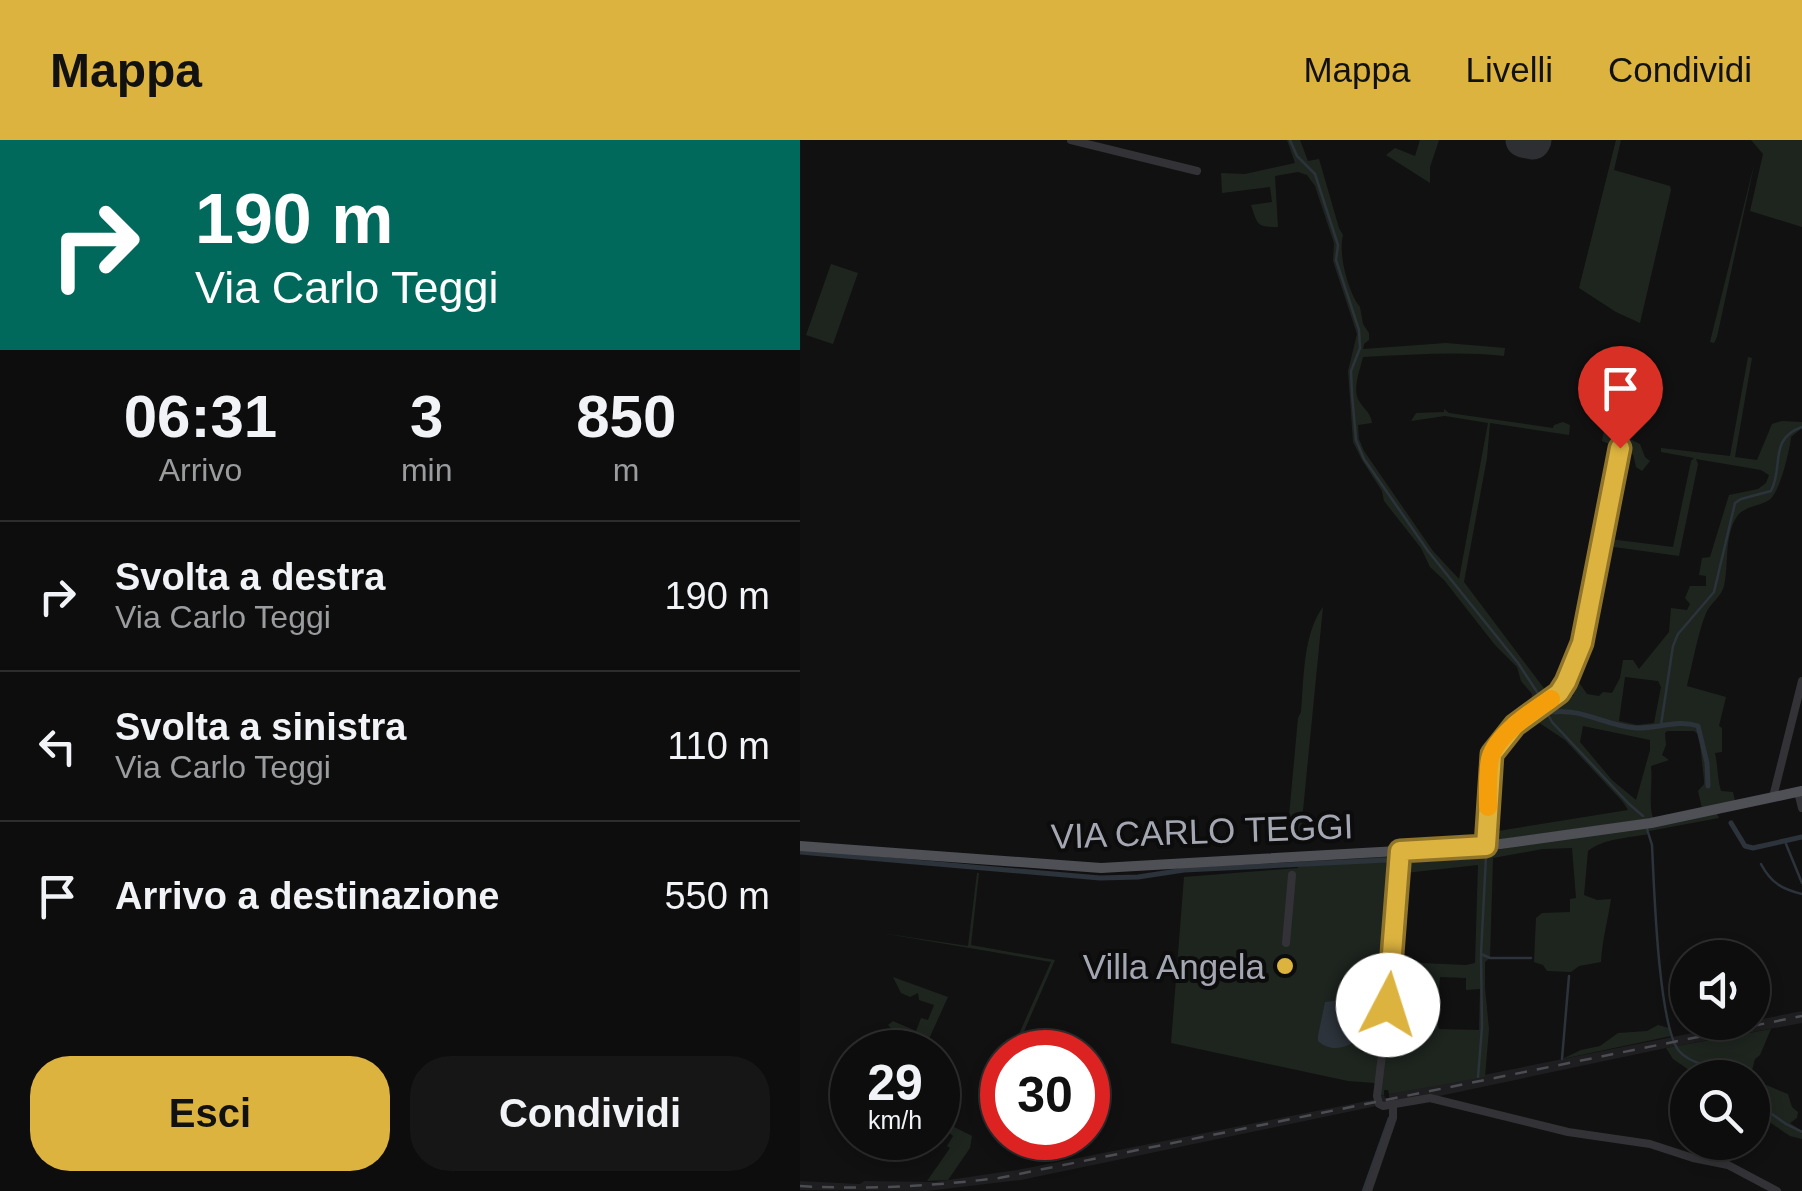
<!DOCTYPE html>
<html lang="it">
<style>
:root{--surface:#0d0d0e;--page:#161617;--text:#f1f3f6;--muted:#9a9c9e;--line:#2d2d2e;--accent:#dcb33f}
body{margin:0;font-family:Helvetica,sans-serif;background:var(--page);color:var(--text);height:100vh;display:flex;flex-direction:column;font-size:38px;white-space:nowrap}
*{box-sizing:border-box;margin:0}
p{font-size:32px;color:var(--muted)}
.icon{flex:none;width:55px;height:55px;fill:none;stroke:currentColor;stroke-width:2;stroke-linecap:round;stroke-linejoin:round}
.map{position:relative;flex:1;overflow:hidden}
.side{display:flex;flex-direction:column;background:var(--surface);width:800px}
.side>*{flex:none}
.guide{background:#00695c;color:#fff;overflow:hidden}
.tools{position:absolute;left:870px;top:800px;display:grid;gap:20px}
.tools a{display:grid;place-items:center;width:100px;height:100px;border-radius:50%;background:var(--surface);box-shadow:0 5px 15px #0003,0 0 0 2px var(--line);font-size:50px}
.speed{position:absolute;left:30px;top:890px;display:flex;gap:20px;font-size:50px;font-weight:700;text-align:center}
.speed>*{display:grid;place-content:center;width:130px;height:130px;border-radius:50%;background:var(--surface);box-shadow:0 5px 15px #0003,0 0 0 2px var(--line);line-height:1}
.speed small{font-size:25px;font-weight:400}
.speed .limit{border:15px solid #d22;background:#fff;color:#111}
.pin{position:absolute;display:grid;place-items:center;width:85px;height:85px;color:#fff;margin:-102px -42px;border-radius:50% 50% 50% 0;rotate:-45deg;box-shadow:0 0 10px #0007}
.pin .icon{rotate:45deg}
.me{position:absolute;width:110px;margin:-55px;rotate:5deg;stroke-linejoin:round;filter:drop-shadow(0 0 8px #0008)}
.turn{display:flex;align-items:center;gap:35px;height:210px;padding:0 30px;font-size:45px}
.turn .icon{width:130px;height:130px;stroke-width:2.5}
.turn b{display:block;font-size:70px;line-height:85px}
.eta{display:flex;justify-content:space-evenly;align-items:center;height:170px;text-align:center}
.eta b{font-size:60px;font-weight:700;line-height:70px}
.cta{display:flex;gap:20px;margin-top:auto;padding:20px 30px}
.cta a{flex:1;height:115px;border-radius:40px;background:var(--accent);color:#111;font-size:40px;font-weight:700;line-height:115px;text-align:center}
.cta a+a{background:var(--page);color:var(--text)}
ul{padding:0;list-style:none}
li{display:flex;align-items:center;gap:30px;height:150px;padding:0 30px;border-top:2px solid var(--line)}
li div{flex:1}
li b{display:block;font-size:38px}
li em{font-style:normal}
header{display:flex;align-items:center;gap:60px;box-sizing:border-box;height:140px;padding:0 50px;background:var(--accent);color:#111}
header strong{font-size:48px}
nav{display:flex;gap:55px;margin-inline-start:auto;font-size:35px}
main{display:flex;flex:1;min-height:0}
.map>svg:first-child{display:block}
</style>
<header>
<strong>Mappa</strong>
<nav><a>Mappa</a><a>Livelli</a><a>Condividi</a></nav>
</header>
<main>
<section class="side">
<div class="guide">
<div class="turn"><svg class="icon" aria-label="right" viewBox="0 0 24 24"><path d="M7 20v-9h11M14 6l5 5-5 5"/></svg><div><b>190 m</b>Via Carlo Teggi</div></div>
</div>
<div class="eta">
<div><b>06:31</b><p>Arrivo</p></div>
<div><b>3</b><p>min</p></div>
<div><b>850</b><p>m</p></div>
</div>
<ul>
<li><svg class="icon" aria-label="right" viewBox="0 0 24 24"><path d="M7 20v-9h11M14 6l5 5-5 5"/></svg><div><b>Svolta a destra</b><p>Via Carlo Teggi</p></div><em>190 m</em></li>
<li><svg class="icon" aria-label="left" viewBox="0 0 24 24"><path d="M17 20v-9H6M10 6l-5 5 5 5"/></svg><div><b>Svolta a sinistra</b><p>Via Carlo Teggi</p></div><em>110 m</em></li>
<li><svg class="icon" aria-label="arrive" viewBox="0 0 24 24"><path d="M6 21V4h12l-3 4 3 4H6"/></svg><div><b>Arrivo a destinazione</b></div><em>550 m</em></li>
</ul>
<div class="cta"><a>Esci</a><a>Condividi</a></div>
</section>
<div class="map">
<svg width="1002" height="1051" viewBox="0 0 1002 1051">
<rect width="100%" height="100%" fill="#111112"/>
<path fill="#1e1d1f" d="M1002 871V883L866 908 630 958 581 965 221 1040 127 1051 0 1050V1041L60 1044 64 1041 134 1042 217 1030 577 959V956L584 955 585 958H589V954Z"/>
<path fill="#1e251f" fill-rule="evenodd" d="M487 0H500L508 21 519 19 539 88 543 95C538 114 548 152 560 167L563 184 569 193V200L564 204 563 209 646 203 705 208 704 216C657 211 611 215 563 217 560 230 552 249 559 261 565 271 570 271 572 283L558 285 559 299 564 311 633 411 659 439 688 283 645 276 611 281 616 273 644 272V269L649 273 753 288 754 285 763 282 770 285 769 295 690 283 687 318 664 442 746 551 749 560 756 555 774 556C761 546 771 531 776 519H785L778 541 787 554 799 556 803 552 812 553 820 538 823 520H833L839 529 869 492 871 468 887 470 890 464 885 458 890 446H906V436L899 435 902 418 910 417 929 355 958 349 966 343 969 335 961 330 896 319 898 324 879 416 807 406 790 495 778 492 814 314V306L802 301 808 269 814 270 811 297H826L840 304 845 317 850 321 842 331 836 327 833 314 824 313 810 399 873 407 891 321 894 318 861 312V308L930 316 948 217 952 218 935 317 957 320 972 284 982 281 1002 282V288L991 297C990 310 979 355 969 360 958 367 943 366 936 378 924 398 929 424 924 446 921 457 912 462 907 471 899 488 892 526 887 546L926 557 919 586 922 588V612L915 613C918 626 917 638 921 651L933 652 935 661 902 668 898 651 904 644V640L899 595 894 591H867L865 593 866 605 862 615 869 620 851 626C853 644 848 662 853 678L697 700 698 691 828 670 823 662 765 600 732 578 743 573 731 562 732 554 721 541 717 527 695 505 644 440 630 427 621 408 584 361 582 351 562 320 553 302 548 231 557 194 533 121 534 103 515 46 507 35 498 32 475 36 478 87C456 87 458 85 451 65L472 62 470 47 422 53 421 33 445 34 495 23ZM825 537 858 541 861 547 854 583 837 585 819 581ZM783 586 850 600V610L836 660 812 640 780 602Z
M620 0H639L630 27V43L586 15 595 8 615 16Z
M816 0H821L814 30 870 46 871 50 840 183 816 172 779 148Z
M951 0H1002V87L950 71 963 14Z
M955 21 917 197 914 203 910 202Z
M31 124 58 133 33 204 6 195Z
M523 467 500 701 487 698 498 578 501 572C504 538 503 494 523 467Z
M915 669 919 678 849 691V694C829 698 804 698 788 711L784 755 797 760 811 759C808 780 802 800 801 822L779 826 771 832 747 831 743 825 734 822 736 778 742 773 770 772V759L776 758 772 708 743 709 693 718 690 818 685 822V848L689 889 685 937 589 954 588 950H584V955L577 956 575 943 548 941 371 903 384 737 498 728 499 722 504 721 692 711ZM678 725 675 823 666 825 598 822 605 733ZM640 837 666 838V850L680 849 679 890 639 889 638 885H636Z
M177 733H179L171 805 255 820 215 912H211L251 822 81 793 168 806Z
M93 837 148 857 123 912 97 911 99 897 88 885 93 881 116 891 121 878 128 880 134 865 119 860 118 853 110 857 101 853Z
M858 885 869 888 871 896 762 919 781 910 800 906 818 893 847 891Z
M971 889 960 915 955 919 951 934 954 940 988 954 992 967 998 972 997 978 990 983 1002 991V999L990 996 953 971 952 938 889 937V930L873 919 866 908Z
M138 973 154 987 172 996 170 1008 148 1040 127 1041 150 1008 147 1006 153 996 138 983Z"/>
<path fill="#2c333a" d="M562 850 564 857 551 871C559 880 568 883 560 898 547 908 531 913 518 901V896L525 862 550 859 557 851Z"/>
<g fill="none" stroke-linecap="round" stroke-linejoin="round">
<path stroke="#2c333a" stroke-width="2.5" d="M490 0 497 16 515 34 538 105 536 120 559 190 560 208 551 231 552 254 556 300 564 319 628 411 718 523 739 555
M745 569 752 582 829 664 843 676
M861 585 873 506 878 494 914 452 935 363 941 359 971 351C984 327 968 299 1002 287
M847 689 852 705C854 744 858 885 879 911 891 925 911 923 925 938
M986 704 1002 743
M686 716 681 814 690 818H731
M961 724C971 743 982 749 1002 754
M762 919 769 836
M678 937 682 887 681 816
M952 960 986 984 1002 992
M563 1051 589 978"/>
<path stroke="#2c333a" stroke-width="5" d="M751 572C784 568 805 586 836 588 857 589 878 579 898 586L907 623 908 646
M707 600 732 578 745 573
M931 683 945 706 953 708 1002 697
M691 691 692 676
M0 712 300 738 338 737 384 730 689 715"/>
<path stroke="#2e2f32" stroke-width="35" d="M723 0 733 2 734 0"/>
<path stroke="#333337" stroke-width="8" d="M271 0 397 31
M998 652 1002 668
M973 657 1002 541
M686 706 692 614 715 585 759 553 766 542 782 503 820 308
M601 711 588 865 577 956 579 964 583 966 630 958 768 992 850 1004 893 1018 928 1025 977 1051
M486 803 492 735
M568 1051 593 978V964"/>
<path stroke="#4f5056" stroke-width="10" d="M0 706 301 728 686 706 851 683 1002 651"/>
<path stroke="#4c4d52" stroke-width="2.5" stroke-dasharray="12 10" stroke-linecap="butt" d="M0 1046C67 1050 132 1046 199 1038L1002 876"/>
</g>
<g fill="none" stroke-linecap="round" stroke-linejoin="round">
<g stroke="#8f7429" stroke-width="25">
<path id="route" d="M588 865 600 711 686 706 692 614 715 585 759 553 766 542 782 503 820 308"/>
</g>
<use href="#route" stroke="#dcb33f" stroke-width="18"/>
<path stroke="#f59e0b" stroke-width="18" d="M688 667C688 652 687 634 690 619 696 595 731 572 751 559"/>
</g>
<circle fill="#dcb33f" stroke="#0c0c0d" stroke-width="4" cx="485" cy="826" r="10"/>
<g text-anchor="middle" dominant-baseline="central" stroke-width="8" stroke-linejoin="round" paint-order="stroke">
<g font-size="35" fill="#a4a7b2" stroke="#0c0c0d">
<text transform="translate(402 691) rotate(-2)">VIA CARLO TEGGI</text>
</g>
<g font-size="35" fill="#a4a7b2" stroke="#0c0c0d" text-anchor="end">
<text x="465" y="826">Villa Angela</text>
</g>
</g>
</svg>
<div class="tools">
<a><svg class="icon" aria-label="sound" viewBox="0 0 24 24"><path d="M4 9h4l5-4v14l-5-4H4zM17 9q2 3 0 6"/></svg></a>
<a><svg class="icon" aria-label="search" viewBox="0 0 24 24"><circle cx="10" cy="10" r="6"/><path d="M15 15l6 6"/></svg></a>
</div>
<div class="speed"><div>29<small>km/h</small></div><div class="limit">30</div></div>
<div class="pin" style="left:820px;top:308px;background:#d93025"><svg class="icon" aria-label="arrive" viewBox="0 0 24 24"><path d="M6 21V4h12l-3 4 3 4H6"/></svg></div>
<svg class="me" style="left:588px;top:865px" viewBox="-20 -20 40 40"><circle r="19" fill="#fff"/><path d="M0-13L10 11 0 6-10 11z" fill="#dcb33f"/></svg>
</div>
</main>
